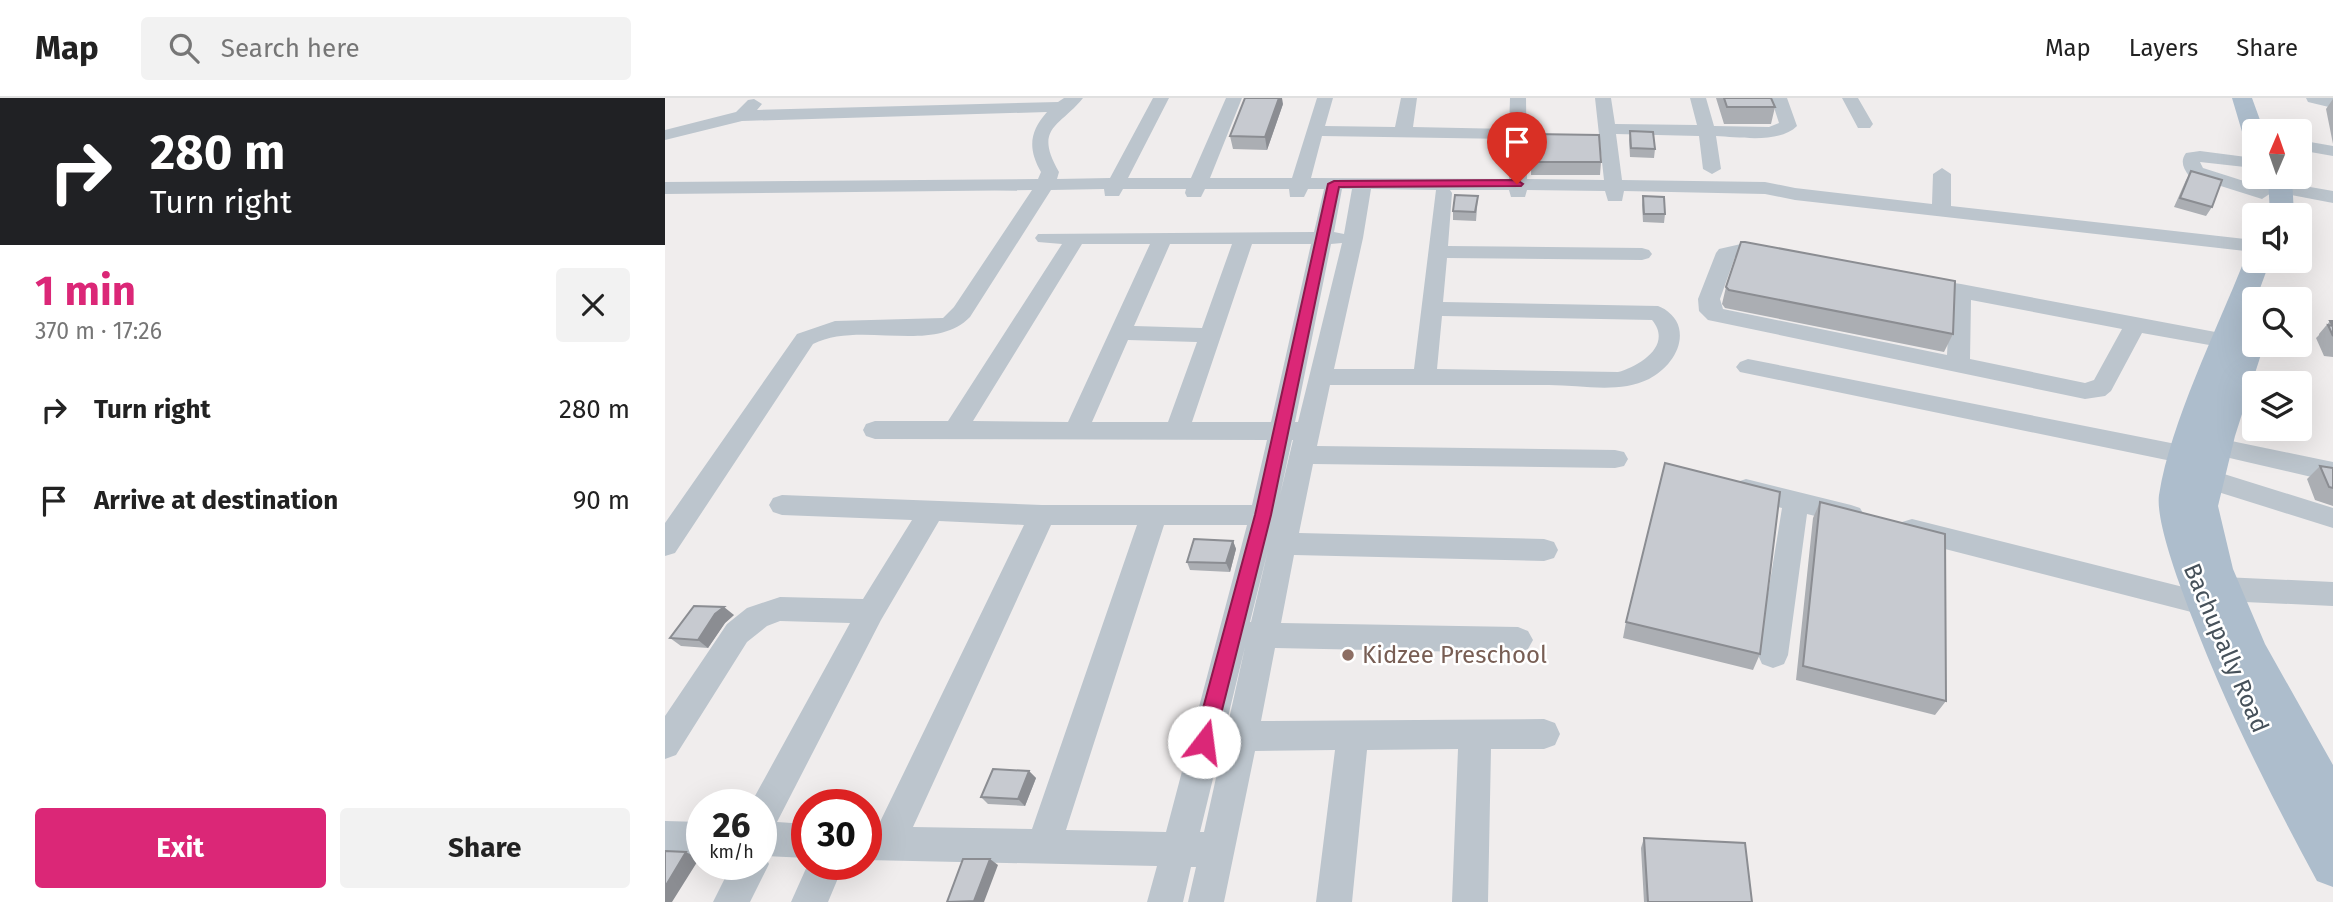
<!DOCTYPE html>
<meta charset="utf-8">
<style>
:root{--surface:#fff;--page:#f2f2f2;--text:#222;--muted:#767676;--line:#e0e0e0;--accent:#db2777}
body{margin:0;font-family:"Fira Sans",sans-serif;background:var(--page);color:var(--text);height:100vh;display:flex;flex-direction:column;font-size:26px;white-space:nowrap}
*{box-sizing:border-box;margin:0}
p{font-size:23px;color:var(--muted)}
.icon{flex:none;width:38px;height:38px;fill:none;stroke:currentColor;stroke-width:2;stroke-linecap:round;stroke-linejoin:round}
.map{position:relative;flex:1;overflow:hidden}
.drawer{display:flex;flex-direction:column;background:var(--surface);width:665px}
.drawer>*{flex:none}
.guide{background:#202124;color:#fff;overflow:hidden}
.needle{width:46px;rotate:2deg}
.controls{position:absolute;left:1577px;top:21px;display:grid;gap:14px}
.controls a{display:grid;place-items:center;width:70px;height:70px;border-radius:7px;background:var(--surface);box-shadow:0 7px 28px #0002;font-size:35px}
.speed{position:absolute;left:21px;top:691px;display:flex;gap:14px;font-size:35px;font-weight:700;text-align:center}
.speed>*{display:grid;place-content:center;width:91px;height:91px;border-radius:50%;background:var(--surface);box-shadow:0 7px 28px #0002;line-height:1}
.speed small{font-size:18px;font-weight:400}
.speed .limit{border:10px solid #d22;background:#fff;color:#111}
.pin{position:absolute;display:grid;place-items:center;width:60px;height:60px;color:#fff;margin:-72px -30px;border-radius:50% 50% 50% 0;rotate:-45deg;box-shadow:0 0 7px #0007}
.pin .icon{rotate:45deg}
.me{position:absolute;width:77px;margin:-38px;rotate:15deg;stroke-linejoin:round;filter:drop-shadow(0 0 5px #0008)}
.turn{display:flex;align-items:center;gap:24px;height:147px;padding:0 35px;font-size:32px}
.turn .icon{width:91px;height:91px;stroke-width:2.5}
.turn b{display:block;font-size:49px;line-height:60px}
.round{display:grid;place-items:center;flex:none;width:74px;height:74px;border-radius:7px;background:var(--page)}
.overview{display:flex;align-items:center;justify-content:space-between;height:119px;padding:0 35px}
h1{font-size:42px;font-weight:700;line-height:52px;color:var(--accent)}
.action{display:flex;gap:14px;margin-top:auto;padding:14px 35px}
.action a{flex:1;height:80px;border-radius:7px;background:var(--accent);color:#fff;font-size:28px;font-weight:700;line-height:80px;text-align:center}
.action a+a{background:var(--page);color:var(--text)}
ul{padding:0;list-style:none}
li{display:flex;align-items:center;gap:21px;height:91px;padding:0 35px}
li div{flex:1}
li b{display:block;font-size:26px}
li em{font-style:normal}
header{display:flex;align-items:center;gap:42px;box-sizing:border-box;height:98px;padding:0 35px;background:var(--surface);border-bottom:2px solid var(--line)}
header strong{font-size:33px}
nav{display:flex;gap:38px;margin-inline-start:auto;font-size:24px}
.search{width:490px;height:63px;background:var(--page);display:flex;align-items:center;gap:18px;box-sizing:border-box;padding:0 24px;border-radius:7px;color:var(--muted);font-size:26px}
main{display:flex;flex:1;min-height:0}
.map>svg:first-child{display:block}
</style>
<header>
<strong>Map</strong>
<div class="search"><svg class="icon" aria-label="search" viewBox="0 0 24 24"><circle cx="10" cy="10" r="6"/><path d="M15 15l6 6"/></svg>Search here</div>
<nav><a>Map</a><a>Layers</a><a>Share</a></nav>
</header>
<main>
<section class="drawer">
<div class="guide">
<div class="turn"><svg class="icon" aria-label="right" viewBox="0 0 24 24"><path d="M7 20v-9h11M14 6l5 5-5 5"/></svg><div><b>280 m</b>Turn right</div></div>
</div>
<div class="overview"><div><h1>1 min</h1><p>370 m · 17:26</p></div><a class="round"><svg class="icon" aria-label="close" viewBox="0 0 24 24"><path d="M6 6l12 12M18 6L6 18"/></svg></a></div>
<ul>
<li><svg class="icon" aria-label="right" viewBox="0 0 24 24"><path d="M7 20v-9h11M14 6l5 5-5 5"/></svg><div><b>Turn right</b></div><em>280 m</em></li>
<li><svg class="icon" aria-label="arrive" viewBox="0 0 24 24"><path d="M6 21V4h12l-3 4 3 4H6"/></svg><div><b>Arrive at destination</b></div><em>90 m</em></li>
</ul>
<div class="action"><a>Exit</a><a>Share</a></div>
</section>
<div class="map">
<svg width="1668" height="804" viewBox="0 0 1668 804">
<rect width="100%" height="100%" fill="#f0eded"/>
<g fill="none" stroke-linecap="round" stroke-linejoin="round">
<path fill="#bcc5cd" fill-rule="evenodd" d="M399 0H418C395 29 368 29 394 74L392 81 445 80 488 0H504L463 80H526L561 0H577L545 80H627L652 0H668L660 28 730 29 736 0H752L748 29 844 31 845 0H861L862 81 939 82 930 0H946L950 26 1032 27 1025 0H1041L1049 28 1104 29 1114 25 1106 0H1122L1132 28C1114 46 1075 39 1051 38L1056 71 1047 76 1038 71 1034 38 951 36 957 82 1100 84 1130 90 1267 106 1268 76 1277 70 1286 76V108L1589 142V154L1130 102 1100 96 959 93 957 103H943L940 93 862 92 860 99H846L844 92H785L787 95 783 148 977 150 984 152 987 156 984 160 977 162 782 160 778 204 993 208C1002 211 1012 220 1014 230 1019 251 1002 272 984 281 953 296 917 287 884 287 811 287 738 287 665 287L652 348 950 352 959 354 963 361 959 368 950 370 648 366 634 435 879 441 889 444 893 452 889 460 879 463 629 457 616 525 853 529 863 533 868 542 863 551 853 555 610 550 596 623 879 621 890 625 895 636 890 647 879 651H826L823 804H787L793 651 702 652 687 804H651L670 652 590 653 559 804H523L531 769H526L518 804H482L492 768 201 762V728H213L359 427 274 423 216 522 112 724 142 726V760L100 758 104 766 85 804H48L67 766H96V707H85L185 525 115 523 102 528 82 544 11 657 0 661V618L62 526 82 510 115 499 198 501 247 422 117 417 108 414 104 407 108 400 117 397 377 407H587L602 342 210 341 201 338 198 332 201 326 210 323H283L397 146 373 144 370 140 373 136 649 134 659 91H643L639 99H625L624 91H540L536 99H522L520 95 521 91H458L454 98H440L439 91 386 92 305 219C268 257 195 222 148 246L10 455 0 458V425L132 236 170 223 278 220 289 209 367 92 0 96V84L373 81 376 74C363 51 364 34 382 14L77 23 0 42V32L71 14 83 2 89 1 97 6 92 12 393 4ZM657 38 844 41V81L646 80ZM677 91H687L679 136 669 134ZM706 91 771 92 749 271H669L698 140ZM677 145 633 324H630L666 146ZM417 146H485L403 324 308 323ZM505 146H567L537 230 469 228ZM587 146H646L606 324H527ZM777 218 987 222C1008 247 975 268 953 274L772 271ZM463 242 532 244 503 324H427ZM627 342H628L615 397ZM386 427H472L367 731 248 729ZM499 427H582L501 734 401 732ZM603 452 586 524H585ZM580 549 539 734H535Z
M1177 0H1193L1208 26 1205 30H1193Z
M1641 0H1668V10L1643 4Z
M1634 42 1668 48V58L1634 52Z
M1535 53 1589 60V70L1535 64 1538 70 1604 91 1606 95 1597 101 1524 78C1518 70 1515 63 1521 55Z
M1617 84 1668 93V105L1610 94 1608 90Z
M1076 146 1114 154 1117 158 1114 162 1107 164 1070 159 1055 201 1058 211 1282 257 1285 198 1248 191 1244 186 1248 181 1255 180 1296 186 1561 236 1569 238 1572 243 1569 248 1561 250 1477 235 1446 293 1440 298 1420 301 1043 222 1034 213 1033 201 1051 155 1054 151ZM1306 202 1457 231 1429 282 1420 285 1305 261Z
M1083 261 1521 348 1530 350 1534 357 1530 364 1521 366 1075 274 1071 269 1075 264Z
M1552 340 1668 364V384L1543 355 1540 349 1543 343Z
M1543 371 1668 410V430L1534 388 1530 381 1534 374Z
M1081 381 1186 407 1195 410 1199 417 1195 424 1186 427 1142 416 1123 557 1119 566 1108 570 1097 566 1093 557 1117 410 1072 398 1068 391 1072 384Z
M1247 421 1546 496 1544 491 1548 483 1558 479 1668 484V508L1558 503 1550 500 1552 505 1548 514 1538 517 1237 440 1234 432 1237 424Z
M0 723 37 724V758L0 757Z
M143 766H179L163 804H126Z"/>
<path fill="#adbdcc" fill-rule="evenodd" d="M1567 0H1587L1599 33H1589V44L1581 42 1578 37Z
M1603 79H1627L1629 117H1605Z
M1589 156V163H1605L1582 226 1589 224V247H1599L1570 338 1553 408 1568 471 1600 546 1668 667V789L1652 783C1599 685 1554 595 1516 490 1508 468 1491 419 1494 397 1506 323 1551 234 1579 163L1583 157Z"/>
</g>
<path fill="#abaeb3" d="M1051 0H1106L1110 9 1106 26H1059Z
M1668 1V46L1661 11Z
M618 6 602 52 568 51 565 38Z
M965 33 990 51 989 60 965 59 964 42Z
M867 36 936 64 935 77H866Z
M1526 73 1547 109 1541 118 1509 109 1521 82Z
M813 98 811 123 788 122V113Z
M978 98 1000 116 999 125 978 124 977 107Z
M1061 189 1288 236 1279 254 1060 210 1057 206Z
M1665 223H1668V259L1659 258 1651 240 1654 237V236Z
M1655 368 1668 370V408L1650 402 1642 381Z
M1155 404 1281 603 1270 617 1131 582 1148 420Z
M568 443 571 451 565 474 525 472 522 464Z
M69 517 60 525 43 550 16 548 5 540Z
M961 524 1095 556 1088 572 958 540Z
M364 673 371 680 360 708 323 706 316 699Z
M979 740 1087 804H979L976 750Z"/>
<path fill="#8b8d92" d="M614 0H617L618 6 602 52 600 39Z
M568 443 571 451 565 474 561 465Z
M59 509 69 517 60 525 43 550 33 542 50 516Z
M364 673 371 680 360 708 353 701Z
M21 754 34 761 7 804H0V789Z
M325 761 333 767 319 804H311L309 803Z"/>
<path fill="#c7cad0" stroke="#8b8d92" stroke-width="2" d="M580 0H614L600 39 565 38Z
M1059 0H1106L1110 9H1062Z
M965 33 988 34 990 51 966 50Z
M867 36 934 37 936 64H867Z
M1526 73 1557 82 1547 109 1515 100Z
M790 97 813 98 810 114 788 113Z
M978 98 999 99 1000 116H979Z
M1076 144H1080L1290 183 1288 236 1064 192 1061 189Z
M1665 223H1668V238L1663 227 1668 228Z
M1000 365 1115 394 1095 556 961 524Z
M1655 368 1668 370V390L1664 389Z
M1155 404 1280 436 1281 603 1138 568Z
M529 441 568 443 561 465 522 464Z
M29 508 59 509 50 516 33 542 5 540Z
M328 671 364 673 353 701 316 699Z
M979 740 1080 745 1087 804H983Z
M0 753 21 754 0 789Z
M298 761H325L309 803H312L282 804Z"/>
<path fill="#db2777" stroke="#8e194d" stroke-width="2" d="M852 82 858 86 856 88 674 89 606 417 549 644 546 650 539 653 532 650 529 644 590 417 663 86 669 83Z"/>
<circle fill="#8d6e63" stroke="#fff" stroke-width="2.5" cx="683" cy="557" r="7"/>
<g text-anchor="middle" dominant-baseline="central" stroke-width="5" stroke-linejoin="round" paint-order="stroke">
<g font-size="24" fill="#46515a" stroke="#fff">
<text transform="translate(1561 550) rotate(67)">Bachupally Road</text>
</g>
<g font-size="24" fill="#785e54" stroke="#fff" text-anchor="start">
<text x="697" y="557">Kidzee Preschool</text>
</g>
</g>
</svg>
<div class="controls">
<a><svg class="needle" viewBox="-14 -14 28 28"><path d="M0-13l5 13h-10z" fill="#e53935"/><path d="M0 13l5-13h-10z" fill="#767676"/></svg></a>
<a><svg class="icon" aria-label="sound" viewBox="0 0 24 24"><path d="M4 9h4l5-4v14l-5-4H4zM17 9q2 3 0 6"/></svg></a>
<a><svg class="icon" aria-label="search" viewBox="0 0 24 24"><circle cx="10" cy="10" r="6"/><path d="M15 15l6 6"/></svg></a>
<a><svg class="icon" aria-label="layers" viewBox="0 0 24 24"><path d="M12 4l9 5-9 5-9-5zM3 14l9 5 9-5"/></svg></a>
</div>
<div class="speed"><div>26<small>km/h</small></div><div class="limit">30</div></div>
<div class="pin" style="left:852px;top:86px;background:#d93025"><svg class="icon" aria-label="arrive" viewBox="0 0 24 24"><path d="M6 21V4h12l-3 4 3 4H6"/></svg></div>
<svg class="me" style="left:539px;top:644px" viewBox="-20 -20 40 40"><circle r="19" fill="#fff"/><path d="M0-13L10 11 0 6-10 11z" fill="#db2777"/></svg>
</div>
</main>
